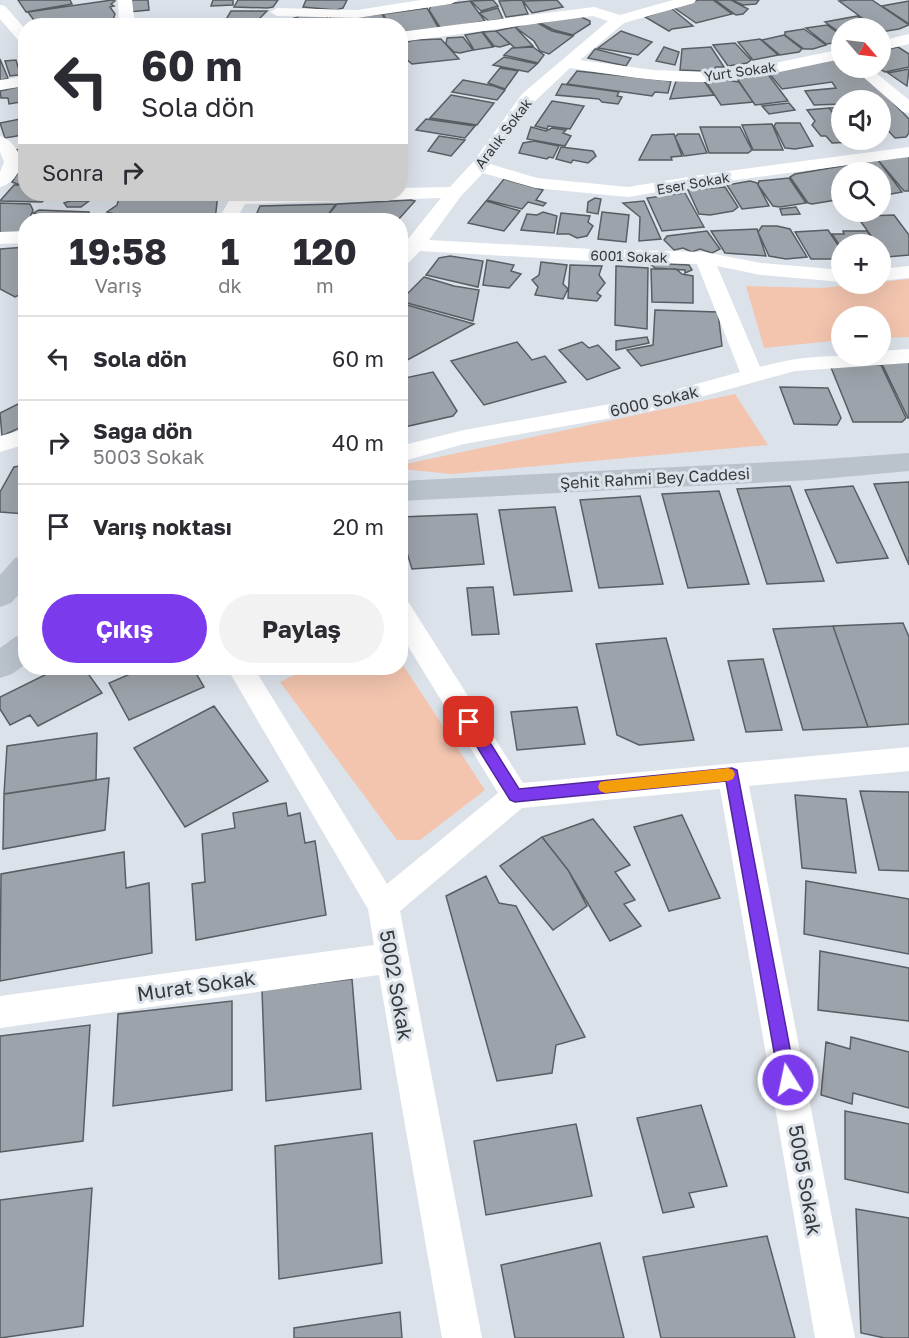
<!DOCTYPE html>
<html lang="tr">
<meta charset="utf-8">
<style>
:root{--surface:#fff;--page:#f2f2f3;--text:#2b2b33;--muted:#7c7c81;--line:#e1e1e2;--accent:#7c3aed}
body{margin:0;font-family:"Golos Text",sans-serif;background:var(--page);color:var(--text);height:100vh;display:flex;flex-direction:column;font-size:22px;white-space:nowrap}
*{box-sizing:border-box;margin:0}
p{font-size:20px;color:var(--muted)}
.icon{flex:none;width:33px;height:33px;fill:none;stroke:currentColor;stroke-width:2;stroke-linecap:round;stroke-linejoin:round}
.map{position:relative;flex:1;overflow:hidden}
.details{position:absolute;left:18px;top:213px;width:390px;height:462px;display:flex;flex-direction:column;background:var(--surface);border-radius:24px;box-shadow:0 6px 24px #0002}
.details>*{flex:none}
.banner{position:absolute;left:18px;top:18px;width:390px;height:183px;border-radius:24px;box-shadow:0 6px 24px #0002;background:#fff;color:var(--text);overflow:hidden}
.needle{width:39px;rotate:118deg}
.controls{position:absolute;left:831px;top:18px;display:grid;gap:12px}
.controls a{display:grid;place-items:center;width:60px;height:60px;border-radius:50%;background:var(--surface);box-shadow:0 6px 24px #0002;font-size:30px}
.pin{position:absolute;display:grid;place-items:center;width:51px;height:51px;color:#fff;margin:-26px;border-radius:12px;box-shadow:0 3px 9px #0006}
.me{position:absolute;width:66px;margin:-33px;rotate:350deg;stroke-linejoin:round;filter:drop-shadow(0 0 4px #0008)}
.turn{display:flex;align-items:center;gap:21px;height:126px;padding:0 24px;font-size:27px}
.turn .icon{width:78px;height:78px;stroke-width:2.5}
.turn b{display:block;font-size:42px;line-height:51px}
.then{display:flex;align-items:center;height:57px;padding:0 24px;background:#0003;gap:12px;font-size:22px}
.eta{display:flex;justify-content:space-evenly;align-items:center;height:102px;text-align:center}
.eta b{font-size:36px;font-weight:700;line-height:42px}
.action{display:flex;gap:12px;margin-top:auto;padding:12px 24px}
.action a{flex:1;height:69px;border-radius:36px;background:var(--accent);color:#fff;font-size:24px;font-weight:700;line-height:69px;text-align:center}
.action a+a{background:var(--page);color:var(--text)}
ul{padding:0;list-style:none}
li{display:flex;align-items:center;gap:18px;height:84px;padding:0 24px;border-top:2px solid var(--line)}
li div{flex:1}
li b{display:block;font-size:22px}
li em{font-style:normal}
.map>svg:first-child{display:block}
</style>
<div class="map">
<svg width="909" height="1338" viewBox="0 0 909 1338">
<rect width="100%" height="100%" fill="#dce2ea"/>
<path fill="#f3c5af" d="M909 279V337L881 338 880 316H842L841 340 764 348 746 286 822 288Z
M735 394 768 445 452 474 401 469V465Z
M401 662 485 790 420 840H397L280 682 308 668H400Z"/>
<path fill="#9da3aa" stroke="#585e64" stroke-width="1.5" d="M18 0H70L72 4 26 12Z
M112 0 115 1 111 4 114 6 110 7 115 14 112 23 99 26H38L28 12Z
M128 0H148L149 10 129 12Z
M213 0H233V5L211 6Z
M238 0H278L273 7 267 8 234 7Z
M306 0H347L343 8 336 10 303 7Z
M493 0 498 6 481 11 471 1Z
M522 0 528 14 506 17 499 1Z
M557 0 563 7 532 13 523 1Z
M698 0H713L732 14 696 23 673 7Z
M715 0H731L748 9 743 14 736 15Z
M732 0H759L756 4 743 5Z
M847 0H872L909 25 899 29 881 32 880 28H876L839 1Z
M470 1 485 21 441 29 429 10 431 6Z
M909 1V24L882 6Z
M427 8 439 29 400 34V26H390L383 14Z
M498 8 503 19 489 21 479 13Z
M671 8 693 26 672 29 669 31 645 17Z
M231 11H267L256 22 225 21Z
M298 14 328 15 326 26H291V19L298 17Z
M382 14 388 26H349L352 17Z
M331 15 352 16 348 22 344 25 328 24Z
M577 15 590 21V24L573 35 554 30 540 23Z
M857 16 875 28H842V34L825 22Z
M534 21 552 31 573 36 549 54 540 51 534 41 515 27Z
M213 22 260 23 257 26H204Z
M827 25 842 36V42L826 44 806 28Z
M515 27 533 46 515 48 496 31Z
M804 29 826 45 813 49H804L785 35V32Z
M496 31 510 44 500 47 494 46 483 32Z
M621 31 652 42 638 55 598 48Z
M482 32 493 47 474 50 465 35Z
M784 35 802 49 799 52 780 55 762 40Z
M463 37 473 50 460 53 454 52 446 44 447 38Z
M441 39 459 59 412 64 405 58 400 48V44L414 40Z
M760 39 778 55 753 60 738 42Z
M735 43 751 60 747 63 728 66 713 45Z
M533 47 544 55 538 63 504 55 512 48Z
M664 47 679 52 675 65 656 61Z
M711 47 724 67H716L714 69 702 71 680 70 682 49Z
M898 47 909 54V67L885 72 878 68H880V51Z
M595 49 631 58 626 66 588 58Z
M504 57 537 64 528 72 493 65Z
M842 58V68H853L864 73 909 119V133L906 137 895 138 880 122V100L847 99 842 100V104L814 105 805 91 836 88 832 82 782 89 768 72Z
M0 59 8 78 0 81Z
M16 60 18 67 26 65V74L10 76 5 61Z
M500 68 518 71 505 89 488 83Z
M909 69 907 86 888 73Z
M577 71 671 81 668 93 655 92 652 96 567 84Z
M767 73 788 101 755 105 738 80 741 77Z
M727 78 732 81 739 82 753 102 721 105 706 82 708 79Z
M463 80 494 86 505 90 497 100 452 92Z
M676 81H704L714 95 670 99Z
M562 84 619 92 617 96 622 97 618 104 602 102 599 99 556 95Z
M26 85V101L9 104 8 98H1L0 91Z
M451 95 494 103 477 125 430 118Z
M552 101 584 106 570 129 548 126 547 129 535 126Z
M789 103 795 110 769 114 762 106Z
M829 108 842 124V140H854L855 142 832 143 826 136H821L812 125 815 121 807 110Z
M829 108H842V124Z
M20 119 25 130 17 136 5 138 0 123Z
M426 119 475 126 465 138 416 130Z
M776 123H800L813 146 795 149 785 148 774 126Z
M772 124 783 150H753L742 125Z
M531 127 546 131 552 128 566 130 563 133 571 136 565 146 527 139Z
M700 127H740L752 150 748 153H709Z
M400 132 407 133V147H400Z
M674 134 682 156 671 157 672 160H639L652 135Z
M678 134H699L707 153 684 156 675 137Z
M439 136 465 140 451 156 428 151Z
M534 141 559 146 553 158 549 157 547 159 519 153 523 143Z
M561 147 593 151 596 156 588 163 573 160 571 163 556 159Z
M26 148V184L20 185 12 182 24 163 15 150Z
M909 156V191H904L878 160Z
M878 160 902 192 880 196V172H842V199L812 204 808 203 790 177 795 174Z
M789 178 806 203 780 207 773 206 758 185 759 181Z
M504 179 543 190 536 200 546 203 543 206 528 202 522 209 487 200Z
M750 181 757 183 769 206 742 209 727 185Z
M14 185H26V194H50L42 202 0 201Z
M725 187 738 207 733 211 710 215 699 214 688 190Z
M685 193 704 227 662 231 647 198Z
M120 194H218L215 220 111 218 114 214 107 212 117 205Z
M595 198 601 199 598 214 587 212 588 202Z
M411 200 415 201 398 220 325 219 337 204Z
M70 201H89L81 207H67L64 203Z
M486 201 520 211 504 231 468 223Z
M644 201 661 239 639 241 640 217 623 203Z
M0 203 30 204 33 210 29 220H26L25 229 17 234H0Z
M336 204 324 220H254L260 206Z
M796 207 800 214 782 215 780 209Z
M39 210 89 212 90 220H32L36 214 33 213Z
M543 212 557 216 554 233 521 230 527 214 537 215Z
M602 212 629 215 626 242 598 239Z
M561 213 590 216 588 222 593 226 587 236 577 238 569 234H557Z
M894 215 909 235V255L887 257 880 249V244H877L861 222 864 216Z
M762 226H777L790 229 807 257 786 259 769 256 758 232Z
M757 229 766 256 725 253 711 231Z
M828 230 842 251V259H811L795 232Z
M707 231 720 249 712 253 700 249 692 252 683 248 674 250 664 240 667 236Z
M843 231H867L876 244H842V249L832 234H844Z
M26 247 23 267 26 268V292L15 297 0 289V249Z
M450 256 483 261 478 287 426 275 439 258Z
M487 260 514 265 511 271 521 274 509 288 483 285Z
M541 262 567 265 563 284 568 289 563 299 535 295 538 287 532 280 539 275Z
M649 263 689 265 692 270 685 273V270L655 268Z
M570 265 602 266 599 275 605 283 597 293 601 296 597 301 568 298Z
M616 266 648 268 647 329 615 325Z
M651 269H676L682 274 693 276V303L652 302Z
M424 277 454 286 479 290 473 321 400 301Z
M400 303 474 324 400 364Z
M655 310 718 312 722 346 641 366 627 350 653 345Z
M647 337 649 343 616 350V341Z
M517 342 532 360 545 356 566 382 484 405 451 361Z
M582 342 589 348 598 345 620 368 587 380 559 350Z
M909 362V418H908L882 364Z
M830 365H881L906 418 902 422H853Z
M433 372 457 411 453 416 400 428V379Z
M780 387 828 388 841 418 837 425 794 424Z
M26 400V425L2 436 0 413Z
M26 465V514L0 512V492L14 467Z
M909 482V565L874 484Z
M790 486 824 581 767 584 737 489Z
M853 486 888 558 837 563 805 490Z
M719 491 749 584 688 588 662 494Z
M640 496 663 584 599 588 580 500Z
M555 507 572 591 514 595 499 510Z
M477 514 484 564 412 569 405 546 400 545V517Z
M493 587 499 634 472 635 467 588Z
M903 623 909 637V724L868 727 833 626Z
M833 626 868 727 803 730 773 629Z
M666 638 694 740 639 745 617 735 596 644Z
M763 659 782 730 746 732 728 661Z
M59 668H84L102 693 38 726 30 715 10 725 0 709V697Z
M144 668H193L204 687 129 720 109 683Z
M214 706 268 781 185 827 134 748Z
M577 707 585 744 517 750 511 712Z
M97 733 96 780 4 794 7 746Z
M109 778 105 830 3 849 4 794Z
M860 791 909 792V871L879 870Z
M795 795 846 799 856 873 802 868Z
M286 803 288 816 300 813 305 843 315 841 326 915 196 940 192 884 205 882 202 834 235 828 233 813Z
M682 815 720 898 669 911 634 827Z
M593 819 630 865 615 872 635 900 624 904 641 926 610 941 568 870 542 837Z
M542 837 568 870 587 906 553 930 500 866Z
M124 852 126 888 149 883 152 953 0 981 1 874Z
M486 876 499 903 516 906 585 1037 556 1045 552 1073 497 1081 446 896Z
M806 881 909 899V954L804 934Z
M820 951 909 968V1021L818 1010Z
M352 979 361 1089 266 1101 262 990Z
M232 1001V1090L113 1106 118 1014Z
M90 1025 83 1141 0 1152V1036Z
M851 1037 909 1052V1108L853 1093 852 1104 821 1095 826 1042 850 1049Z
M701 1105 727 1186 689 1193 694 1207 663 1213 637 1118Z
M845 1111 909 1124V1193L845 1179Z
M576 1124 592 1196 486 1215 474 1141Z
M372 1133 382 1263 279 1279 275 1146Z
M92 1188 83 1326 0 1338V1200Z
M856 1209 909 1218V1338H885L861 1333Z
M767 1236 795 1338H661L643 1257Z
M600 1243 624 1338H515L501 1265Z
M400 1312 402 1338H294V1328Z"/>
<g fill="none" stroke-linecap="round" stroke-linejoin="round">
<path fill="#fff" fill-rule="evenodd" d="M118 0H132L135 26H119Z
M421 0H458L451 4 357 18 277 16 270 12 277 8 357 10Z
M673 0H696L694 3 624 23 580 60 653 70 704 72 756 67 842 49V59C796 68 751 80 704 82 659 83 615 75 570 68L534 102 490 164 537 178 628 187 706 174 909 147V157L706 184 628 197 535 188 483 173 461 196 429 240 592 249 704 252 761 263 842 270V282L761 275 717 266 760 367C804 354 836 356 880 356V351L909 349V363L795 371 650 411 464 444 400 462V446L464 430 649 397 740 372 697 264 592 261 420 251 407 264 400 266V249L441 198 245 204 236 220H218L230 199V194H400V188L450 187 473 162 522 94 608 21 593 16 400 42V32L594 7 620 15Z
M0 5 5 6 26 30V42L19 41 0 19Z
M909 34V44L880 51V41Z
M853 68H870L909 100V113L903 112Z
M26 76V86L0 90V80Z
M0 136C11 139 19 151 22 162 20 173 11 185 0 187V172L4 162 0 152Z
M26 231V243L0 244V232Z
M909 266V278L880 281V269Z
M26 429V444L0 452V436Z
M400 600 409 603 523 783 909 747V771L749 786 855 1338H815L720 789 522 808 400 911 482 1338H442L379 975 0 1028V996L374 945 368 909 227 668H254L387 884 498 793 400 633Z"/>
<path fill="#bac3cc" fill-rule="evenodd" d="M909 453V471L811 480 400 501V481L811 460Z
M26 555V587L11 603 0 607V575L15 558Z
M26 634V664L12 674 0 678V648L15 637Z"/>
</g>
<path fill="#7c3aed" stroke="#51269a" stroke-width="1.5" d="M469 716 474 717 519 789 732 768 737 770 796 1080 794 1086 788 1088 781 1086 779 1080 726 781 515 802 510 800 464 726 462 722 464 717Z"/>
<path fill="#f59e0b" d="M728 768 733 770 735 774 733 779 728 781 605 793 600 791 598 787 600 782 605 781Z"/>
<g text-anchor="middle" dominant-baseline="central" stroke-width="6" stroke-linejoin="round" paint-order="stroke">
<g font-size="14" fill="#36393b" stroke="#dce2ea">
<text transform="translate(740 71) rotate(-8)">Yurt Sokak</text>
<text transform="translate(503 133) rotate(-53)">Aralık Sokak</text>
<text transform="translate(693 183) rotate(-10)">Eser Sokak</text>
<text transform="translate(629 256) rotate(2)">6001 Sokak</text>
</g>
<g font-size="16" fill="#36393b" stroke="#dce2ea">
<text transform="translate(654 401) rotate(-13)">6000 Sokak</text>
<text transform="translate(655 478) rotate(-3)">Şehit Rahmi Bey Caddesi</text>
</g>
<g font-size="20" fill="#36393b" stroke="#dce2ea">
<text transform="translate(196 985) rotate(-8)">Murat Sokak</text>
<text transform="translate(397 985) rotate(80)">5002 Sokak</text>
<text transform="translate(806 1180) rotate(80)">5005 Sokak</text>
</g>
</g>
</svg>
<div class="controls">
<a><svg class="needle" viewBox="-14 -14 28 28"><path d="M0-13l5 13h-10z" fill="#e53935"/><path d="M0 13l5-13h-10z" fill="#7c7c81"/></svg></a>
<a><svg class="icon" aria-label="sound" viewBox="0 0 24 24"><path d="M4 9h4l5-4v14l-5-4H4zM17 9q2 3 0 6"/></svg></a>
<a><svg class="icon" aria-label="search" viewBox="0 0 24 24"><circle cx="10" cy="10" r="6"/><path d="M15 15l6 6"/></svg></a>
<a>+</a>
<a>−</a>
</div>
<div class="pin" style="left:469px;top:722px;background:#d93025"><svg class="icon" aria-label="arrive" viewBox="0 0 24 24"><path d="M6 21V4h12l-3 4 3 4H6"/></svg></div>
<svg class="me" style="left:788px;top:1080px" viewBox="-20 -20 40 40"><circle r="17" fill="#7c3aed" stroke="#fff" stroke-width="3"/><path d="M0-11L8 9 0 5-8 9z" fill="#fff"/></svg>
<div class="banner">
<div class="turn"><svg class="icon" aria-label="left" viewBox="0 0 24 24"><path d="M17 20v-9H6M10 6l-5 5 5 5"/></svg><div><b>60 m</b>Sola dön</div></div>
<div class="then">Sonra<svg class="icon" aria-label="right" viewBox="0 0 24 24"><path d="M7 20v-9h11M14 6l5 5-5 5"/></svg></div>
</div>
<section class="details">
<div class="eta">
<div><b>19:58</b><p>Varış</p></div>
<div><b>1</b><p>dk</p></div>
<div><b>120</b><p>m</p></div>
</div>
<ul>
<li><svg class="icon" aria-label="left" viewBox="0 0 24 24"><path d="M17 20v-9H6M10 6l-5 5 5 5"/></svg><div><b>Sola dön</b></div><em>60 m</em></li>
<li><svg class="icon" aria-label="right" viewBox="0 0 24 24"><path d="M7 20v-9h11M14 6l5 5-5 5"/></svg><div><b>Sağa dön</b><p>5003 Sokak</p></div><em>40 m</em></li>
<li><svg class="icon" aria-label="arrive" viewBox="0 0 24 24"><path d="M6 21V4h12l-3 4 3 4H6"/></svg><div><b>Varış noktası</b></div><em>20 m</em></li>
</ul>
<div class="action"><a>Çıkış</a><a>Paylaş</a></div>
</section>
</div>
